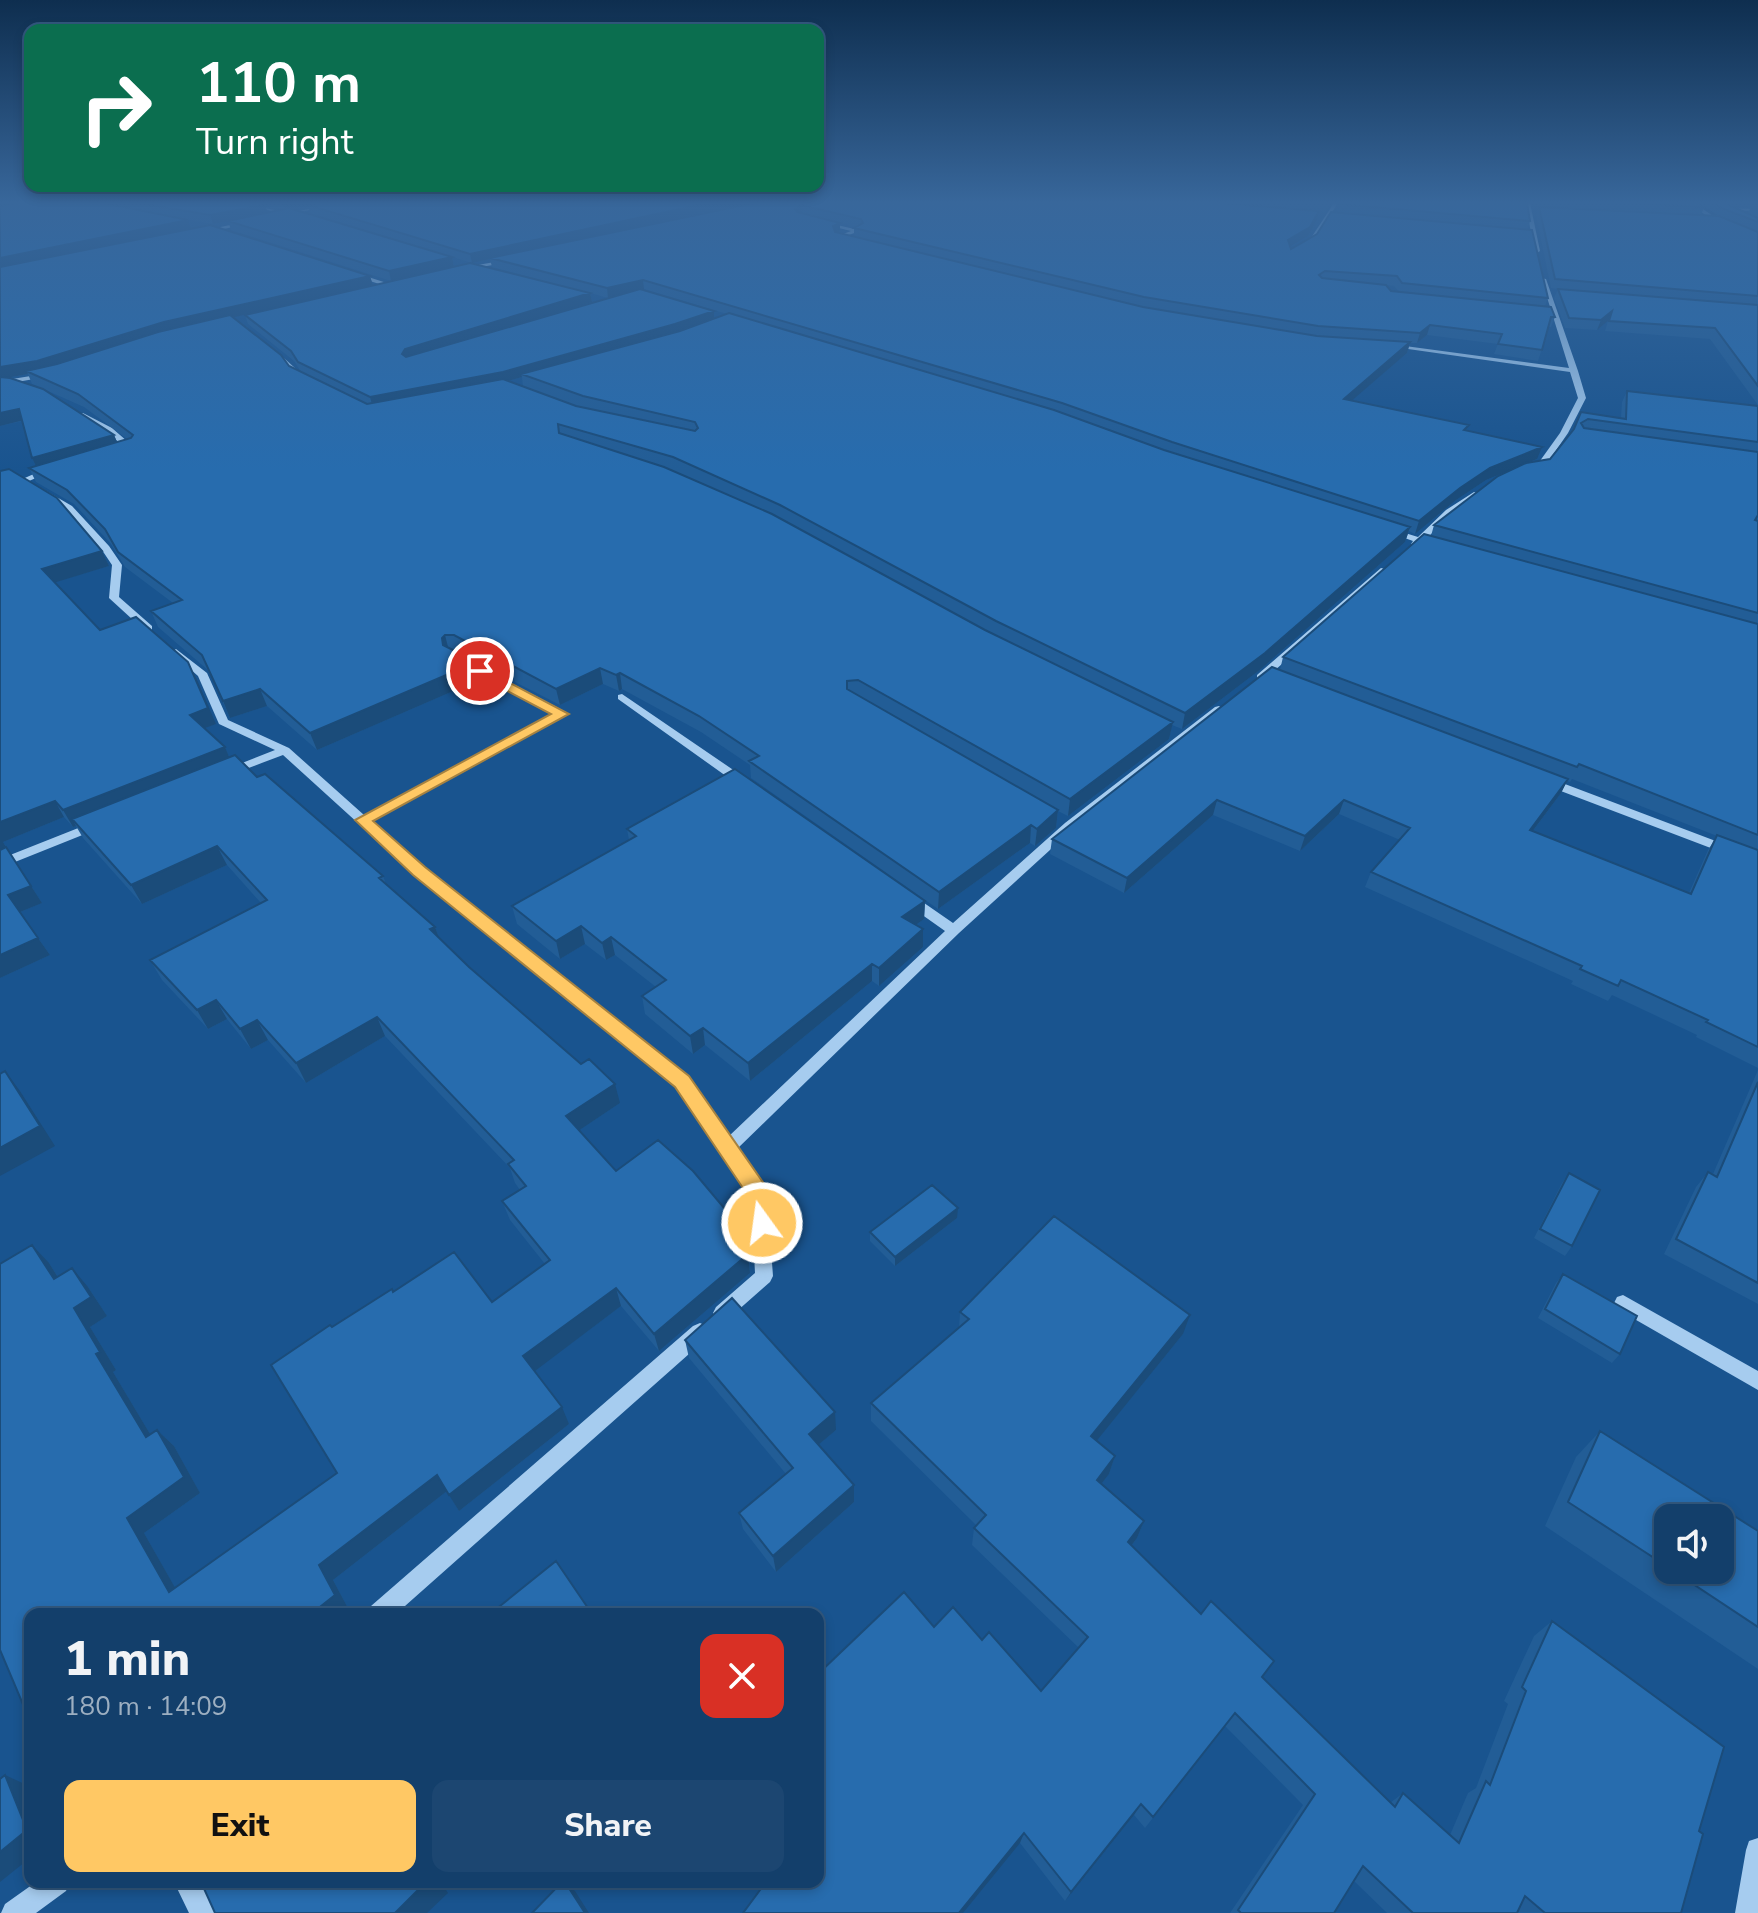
<!DOCTYPE html>
<meta charset="utf-8">
<style>
:root{--surface:#133f6b;--page:#1c4671;--text:#f1f3f6;--muted:#9dafc1;--line:#32587e;--accent:#ffc864}
body{margin:0;font-family:"Nunito Sans",sans-serif;background:var(--page);color:var(--text);height:100vh;display:flex;flex-direction:column;font-size:30px;white-space:nowrap}
*{box-sizing:border-box;margin:0}
p{font-size:26px;color:var(--muted)}
.icon{flex:none;width:44px;height:44px;fill:none;stroke:currentColor;stroke-width:2;stroke-linecap:round;stroke-linejoin:round}
.map{position:relative;flex:1;overflow:hidden}
.panel{position:absolute;left:24px;top:1608px;width:800px;height:280px;display:flex;flex-direction:column;background:var(--surface);border-radius:16px;box-shadow:0 4px 12px #0003,0 0 0 2px var(--line)}
.panel>*{flex:none}
.hud{position:absolute;left:24px;top:24px;width:800px;height:168px;border-radius:16px;box-shadow:0 4px 12px #0003,0 0 0 2px var(--line);background:#0b6e4f;color:#fff;overflow:hidden}
.controls{position:absolute;left:1654px;top:1504px;display:grid;gap:16px}
.controls a{display:grid;place-items:center;width:80px;height:80px;border-radius:16px;background:var(--surface);box-shadow:0 4px 12px #0003,0 0 0 2px var(--line);font-size:40px}
.pin{position:absolute;display:grid;place-items:center;width:68px;height:68px;color:#fff;margin:-34px;border:4px solid #fff;border-radius:50%;box-shadow:0 2px 8px #0007}
.me{position:absolute;width:88px;margin:-44px;rotate:346deg;stroke-linejoin:round;filter:drop-shadow(0 0 6px #0008)}
.turn{display:flex;align-items:center;gap:28px;height:168px;padding:0 40px;font-size:36px}
.turn .icon{width:104px;height:104px;stroke-width:2.5}
.turn b{display:block;font-size:56px;line-height:68px}
.round{display:grid;place-items:center;flex:none;width:84px;height:84px;border-radius:16px;background:var(--page)}
.head{display:flex;align-items:center;justify-content:space-between;height:136px;padding:0 40px}
h1{font-size:48px;font-weight:800;line-height:60px}
.action{display:flex;gap:16px;margin-top:auto;padding:16px 40px}
.action a{flex:1;height:92px;border-radius:16px;background:var(--accent);color:#111;font-size:32px;font-weight:800;line-height:92px;text-align:center}
.action a+a{background:var(--page);color:var(--text)}
.map>svg:first-child{display:block}
</style>
<div class="map">
<svg width="1758" height="1913" viewBox="0 0 1758 1913">
<rect width="100%" height="100%" fill="#19548f"/>
<g fill="none" stroke-linecap="round" stroke-linejoin="round">
<path fill="#103e6d" fill-rule="evenodd" d="M1689 203C1712 202 1736 218 1758 226V237L1710 219Z"/>
<path fill="#a6ccef" fill-rule="evenodd" d="M244 203 287 213 341 203 283 216 281 214Z
M1334 203H1338L1311 244H1307Z
M1526 203H1530L1540 251 1537 253 1534 251Z
M1689 203H1694L1719 220 1758 235V239L1715 222Z
M1723 208 1758 209V211L1721 210Z
M249 221 247 224 200 234 197 232Z
M819 221 859 230 860 231 843 237 851 240 848 242 835 237 851 231 819 223Z
M512 259 510 262 464 270 461 268Z
M356 273 396 286 397 287 392 288 354 276Z
M1541 278 1546 279 1578 371 1586 398 1568 433 1543 469 1531 470 1527 468 1537 465 1560 433 1578 398 1570 372 1387 346 1390 344 1569 368Z
M269 348H273L307 379V381C292 379 281 361 269 350Z
M49 373 51 376 0 385V381Z
M77 413H83L112 428 136 449 123 452 122 450 126 448 106 432 77 417Z
M45 469 52 471 29 481 72 506 109 546 122 565 119 597 152 626V630H144L109 598 112 565 102 550 66 510 18 481Z
M1474 492 1481 494 1452 514 1426 539 1437 542V546L1421 543 1418 546H1412L1411 544 1413 541 1385 531 1389 528 1418 537 1446 510Z
M1381 568 1389 570 1265 679H1257V675Z
M176 649 207 673 228 720 289 748 364 815 554 714 461 665V661H469L566 712V716L371 821 424 868 687 1077 728 1137 945 931 904 902 902 899 904 896H914L953 923 1065 823 1215 707 1219 706 1224 709 1073 829 959 933 737 1149 767 1195 773 1276 770 1282 728 1319 722 1321 716 1319 713 1313 716 1307 755 1273 751 1196 677 1085 414 874 283 755 235 773H227V769L275 750 219 724 198 676 171 652Z
M622 694 748 780V786H740L618 699V695Z
M1549 778 1758 857V866L1545 785V779Z
M96 821 102 825 100 828 0 868V859Z
M1623 1295 1758 1371V1390L1617 1309 1614 1303 1617 1297Z
M700 1323 707 1326 709 1332 707 1338 396 1614H368L371 1606 693 1326Z
M1758 1838V1913H1735L1746 1850 1749 1841Z
M36 1882H70L66 1891 36 1913H1L5 1904Z
M174 1882H201L216 1913H189Z"/>
</g>
<path fill="#225d96" fill-rule="evenodd" d="M0 203H1331L1325 212 1319 211 1317 220 1308 236 1290 247 1291 249 1317 234 1337 212 1339 203 1530 221 1527 230 1548 298 1545 306 1555 317 1551 327H1549L1538 361 1494 354 1498 344 1427 335 1417 343H1410L1407 353 1352 400 1468 430 1537 459 1530 462 1550 459 1574 429 1581 412 1621 418 1622 402 1627 391 1758 406V1068L1696 1037 1697 1035 1612 995 1608 1001 1571 984 1573 981 1365 887 1371 872 1400 840 1339 814 1300 851 1213 815 1124 893 1050 854 1052 839 1280 670 1283 657 1431 536 1434 525 1515 468 1486 480 1456 500 1415 534 1409 531 1405 542 1261 669 1182 729 1172 725 1169 739 1068 816 1058 811 1056 828 1035 846 1030 843 938 909 751 778 750 765 701 732 622 689 619 691 603 684 560 705 515 682 509 667 497 672 458 651H456L481 679 317 750 267 706 230 718 209 671 158 627 151 611 173 603 125 567 111 544 74 504 36 482 29 468 36 466 32 458 22 421 0 426ZM265 205 283 210 267 213ZM308 206 310 213 472 263 490 259 492 267 578 290 245 315 248 324 294 361 301 372 289 366 233 317 373 286 370 276 191 229 162 215 213 224 228 221 231 230 391 281 454 267 452 257 291 209ZM731 208 576 240 703 212ZM840 223 856 227 854 228V236L837 233 840 231ZM1387 285 1394 286 1399 292 1391 291ZM644 289 727 314 714 319 642 290ZM590 293 608 298 554 314 592 302ZM28 374 32 384 84 407 127 439 117 442 114 435 6 378ZM522 377 523 387 508 381ZM1572 779 1717 836 1708 850 1689 893 1533 831 1561 793 1567 781 1570 782Z
M1533 203H1758V405L1710 339 1605 331 1608 321 1597 330 1565 328 1554 298 1558 289 1551 288 1536 215 1539 207 1699 215 1534 206ZM1704 206 1719 216 1701 215 1704 207ZM1732 206 1751 207 1748 213Z
M0 471 102 551 109 566 55 582 100 630 216 724 204 728 225 747 229 757 257 777 383 876 386 884 435 927 439 938 469 967 620 1103 579 1130 616 1171 749 1253 750 1273 659 1351 621 1306 534 1371 569 1424 459 1511 447 1491 333 1580 349 1610 30 1614 49 1263 58 1277 88 1287 107 1316 90 1327 116 1370 113 1372 150 1434 157 1430 174 1446 200 1493 144 1533 175 1588 337 1473 332 1327 393 1292 492 1302 545 1264 510 1220 502 1201 520 1190 515 1183 510 1168 385 1036 306 1083 268 1040 251 1049 227 1019 208 1029 162 980 150 960 261 903 227 865 142 904 83 838 76 826 73 827 64 817 3 842 42 903 20 912 50 955 0 978Z
M627 829 925 901 924 919 916 925 923 947 879 986 872 981 750 1081 705 1045 693 1054 645 1014 642 996 656 987 615 955 606 960 585 944 560 959 517 924 512 906 629 840Z
M1758 1070V1304L1664 1254 1696 1187 1708 1172 1713 1174Z
M1569 1173 1572 1246 1565 1256 1534 1238 1562 1183Z
M957 1218 895 1266 870 1241V1232Z
M1563 1274 1620 1354 1612 1363 1538 1318 1556 1283Z
M960 1312 1183 1334 1096 1441 1115 1456 1109 1474 1101 1484 1144 1521 1137 1538 1132 1545 1262 1677 1390 1803 1403 1793 1450 1835 1468 1793 1476 1788 1508 1704 1504 1701 1534 1636 1552 1621 1699 1831 1681 1913H1387L1354 1881 1334 1913H1230L1303 1805 1225 1726 1145 1828 1134 1815 1065 1901 1020 1843 818 1882 934 1627 982 1640 1041 1691 1079 1648 972 1545 974 1528 977 1526 871 1421V1403L959 1328Z
M685 1340 836 1430 818 1445 854 1485V1502L776 1572 743 1529 739 1513 786 1474 689 1358Z
M1600 1431 1758 1531V1669L1545 1526 1576 1457ZM1668 1518 1720 1570H1668Z"/>
<path fill="#1b4c7a" d="M283 203H325L285 210Z
M708 203H761L703 212 472 263 470 254Z
M265 205 268 213 213 224 210 215Z
M801 205 802 213 795 217V209Z
M1319 211 1317 220 1308 236 1286 249 1288 240Z
M188 220 191 229 0 268V258Z
M840 223V231L834 234 833 226Z
M452 257 454 267 391 281 389 271Z
M370 276 373 286 168 332 42 372 26 371 28 374 0 379V367L164 322Z
M643 280 644 289 608 298 607 288Z
M590 293 592 302 407 359 402 354 405 349Z
M714 311V320L676 334 521 374 522 377 505 382 373 408 370 397Z
M1612 311 1608 321 1597 330 1601 320Z
M1430 325 1427 335 1417 343 1420 333Z
M1410 342 1407 353 1341 410 1344 399Z
M19 409 24 420 0 426V413Z
M114 435 119 447 38 470 32 458Z
M1542 447 1537 459 1486 480 1456 500 1415 534 1419 521 1460 488 1490 468Z
M1410 527 1405 542 1261 669 1182 729 1185 713Z
M102 551 109 566 50 584 42 569Z
M445 635 449 651 446 654 442 638Z
M505 651 509 667 497 672 493 656Z
M477 662 481 679 317 750 310 733Z
M600 668 603 684 560 705 556 689Z
M620 673 622 689 619 691 616 675Z
M196 678 216 724 197 731 190 715Z
M260 689 267 706 230 718 223 701Z
M1173 722 1169 739 1068 816 1070 799Z
M225 747 232 764 72 819 76 826 73 827 63 810Z
M1568 779 1561 793 1523 844 1530 830Z
M1217 800 1213 815 1124 893 1127 878Z
M1344 800 1339 814 1300 851 1305 836Z
M55 801 64 817 3 842 9 852 0 856V822Z
M1058 810 1056 828 1035 846 1037 829Z
M1031 825 1030 843 938 909 939 892Z
M217 846 227 865 142 904 131 885Z
M6 847 42 903 20 912 8 895Z
M925 901 924 919 902 935V917Z
M581 926 585 944 560 959 556 941Z
M435 927 442 946 430 929Z
M923 929V947L879 986V968Z
M611 937 615 955 606 960 602 943Z
M38 938 50 955 0 978V955Z
M872 964V981L750 1081 748 1063Z
M216 1000 227 1019 208 1029 197 1010Z
M377 1017 385 1036 306 1083 296 1063Z
M257 1020 268 1040 251 1049 240 1029Z
M703 1028 705 1045 693 1054 690 1036Z
M5 1071 20 1091 55 1146 0 1176V1148Z
M615 1084 620 1103 572 1135 566 1116Z
M958 1208 957 1218 895 1266V1257Z
M746 1234 750 1273 659 1351 654 1334Z
M32 1245 49 1263 71 1298 54 1279Z
M72 1268 88 1287 107 1316 90 1327 116 1370 113 1372 162 1454 146 1437 96 1354 74 1308Z
M616 1288 621 1306 531 1374 523 1356Z
M1190 1315 1183 1334 1086 1454 1091 1436Z
M562 1407 569 1424 459 1511 449 1495Z
M835 1412 836 1430 811 1451 809 1434Z
M157 1430 174 1446 200 1493 144 1533 186 1607 169 1592 127 1518Z
M1115 1456 1109 1474 1091 1497 1097 1480Z
M437 1475 447 1491 333 1580 349 1610 343 1614H311L319 1565Z
M854 1485V1502L776 1572 773 1556Z
M1144 1521 1137 1538 1122 1558 1128 1542Z
M5 1775 29 1786 30 1789V1858L0 1882V1852Z
M1141 1804 1134 1815 1065 1901 1071 1892Z
M1024 1833 1020 1843 963 1913H959Z
M426 1882H441L448 1893 427 1913H395Z
M565 1882 575 1891 589 1913H585Z"/>
<path fill="#276cae" stroke="#1b4c7a" stroke-width="2" d="M14 203H104L188 220 0 258V206Z
M138 203H258L265 205 210 215Z
M317 203H708L470 254 308 205Z
M754 203H1222L1319 211 1310 227 1288 240 1291 249 1317 234 1331 212 1532 230 1548 298 1402 283 1397 276 1325 271 1319 275 1322 278 1386 285 1391 291 1551 307 1555 317H1551L1542 350 1498 344 1502 334 1430 325 1420 333 1318 326 1144 297 854 228 863 223 861 219 801 205 795 209 797 212 840 223 833 226 835 232 1143 307 1317 336 1410 342 1344 399 1469 425 1464 430 1542 447 1490 468 1460 488 1419 521 1172 442 1062 403 643 280 607 288 490 258Z
M1339 203H1527L1530 221 1339 204Z
M1627 203H1699L1704 207Z
M1714 203H1725L1758 218V222L1724 209Z
M1539 207 1719 216 1758 232V296L1555 279Z
M289 208 452 257 389 271 228 221Z
M210 225 370 276 164 322 37 361 0 367V267Z
M470 263 590 293 405 349 402 354 406 357 640 289 714 311 675 324 503 372 370 397 298 362 291 351 245 315Z
M1558 289 1758 305V386L1715 328 1609 321 1612 311 1601 320 1569 318Z
M729 313 1054 410 1164 450 1410 527 1265 653 1185 713 996 621 780 505 673 457 558 424 559 433 664 467 772 514 985 630 1173 722 1070 799 858 680 847 681V689L1058 810 1037 829 1031 825 939 892 749 761 759 756 699 716 620 673 616 675 600 668 556 689 511 665 505 651 493 656 454 635H445L442 638 443 645 477 662 310 733 260 689 223 701 202 655 151 611 182 600 118 552 105 529 67 490 29 468 131 438 133 435 78 394 26 371 57 364 158 332 230 315 281 355 289 366 367 404 503 379 576 406 695 431 698 428 695 422 583 396 521 374 680 331Z
M0 377 10 378 43 389 114 435 32 458 19 409 0 413Z
M1627 391 1758 406V442L1588 419 1581 423 1584 428 1758 452V515L1755 520 1758 521V613L1434 525 1498 476 1526 463 1550 459 1574 429 1581 412 1626 419Z
M9 469 57 498 102 551 42 569 100 630 136 617 188 662 208 708 190 715 225 747 63 810 55 801 0 822V471Z
M1424 534 1758 624V835L1579 764 1577 767 1283 657Z
M1272 667 1568 779 1530 830 1691 894 1717 835 1758 850V1047L1706 1022 1708 1020 1621 980 1618 986 1580 969 1582 966 1371 872 1410 828 1344 800 1305 836 1217 800 1127 878 1052 839Z
M235 755 257 777 265 774 383 876 379 878 435 927 430 929 469 967 581 1064 589 1059 615 1084 566 1116 616 1171 658 1140 693 1171 746 1234 747 1255 654 1334 616 1288 523 1356 562 1407 449 1495 437 1475 319 1565 335 1595 311 1614H30V1721L0 1650V1264L32 1245 54 1279 72 1268 91 1297 74 1308 100 1352 96 1354 146 1437 157 1430 184 1477 127 1518 169 1592 337 1473 271 1365 330 1325 332 1327 392 1289 393 1292 454 1252 492 1302 550 1260 502 1201 526 1186 508 1164 514 1160 377 1017 296 1063 257 1020 240 1029 216 1000 197 1010 150 960 267 900 217 846 131 885 72 819Z
M735 769 925 901 902 917 923 929 879 968 872 964 748 1063 703 1028 690 1036 642 996 666 980 611 937 602 943 581 926 556 941 512 906 636 836 627 829Z
M6 847 31 886 8 895 38 938 0 955V850Z
M5 1071 40 1126 0 1148V1074Z
M1758 1082V1283L1676 1239 1708 1172 1717 1177Z
M1569 1173 1600 1190 1572 1246 1540 1229Z
M932 1185 958 1208 895 1257 870 1232Z
M1054 1216 1190 1315 1091 1436 1115 1456 1097 1480 1144 1521 1128 1542 1201 1614 1211 1601 1274 1661 1262 1677 1395 1807 1403 1793 1459 1843 1486 1781 1490 1785 1526 1691 1522 1687 1552 1621 1724 1747 1699 1831 1703 1834 1681 1913H1545L1525 1896 1517 1913H1413L1363 1866 1334 1913H1241L1238 1910 1315 1794 1235 1713 1153 1817 1141 1804 1071 1892 1024 1833 959 1913H743L766 1882H818V1674L904 1592 934 1627 953 1607 982 1640 989 1632 1041 1691 1088 1637 974 1528 986 1515 871 1403 969 1319 960 1312Z
M1563 1274 1637 1316 1620 1354 1545 1309Z
M732 1298 835 1412 809 1434 854 1485 773 1556 739 1513 793 1468 685 1340Z
M1600 1431 1758 1531V1627L1672 1570H1720V1518H1668V1567L1568 1502Z
M556 1561 592 1614H490Z
M5 1775 27 1830 0 1852V1779Z
M201 1882H426L395 1913H215Z
M562 1882H565L585 1913H532Z"/>
<linearGradient id="sky" x2="0" y2="1"><stop stop-color="#0e2e4f"/><stop offset="0.43" stop-color="#38679b"/><stop offset="1" stop-color="#38679b" stop-opacity="0"/></linearGradient>
<rect width="1758" height="471" fill="url(#sky)"/>
<path fill="#ffc864" stroke="#a68241" stroke-width="2" d="M480 667 569 714 373 821 425 867 689 1076 767 1188 773 1223 770 1230 762 1233 754 1230 749 1197 675 1087 413 875 355 820 551 714 475 674V668Z"/>
</svg>
<div class="controls">
<a><svg class="icon" aria-label="sound" viewBox="0 0 24 24"><path d="M4 9h4l5-4v14l-5-4H4zM17 9q2 3 0 6"/></svg></a>
</div>
<div class="pin" style="left:480px;top:671px;background:#d93025"><svg class="icon" aria-label="arrive" viewBox="0 0 24 24"><path d="M6 21V4h12l-3 4 3 4H6"/></svg></div>
<svg class="me" style="left:762px;top:1223px" viewBox="-20 -20 40 40"><circle r="17" fill="#ffc864" stroke="#fff" stroke-width="3"/><path d="M0-11L8 9 0 5-8 9z" fill="#fff"/></svg>
<div class="hud">
<div class="turn"><svg class="icon" aria-label="right" viewBox="0 0 24 24"><path d="M7 20v-9h11M14 6l5 5-5 5"/></svg><div><b>110 m</b>Turn right</div></div>
</div>
<section class="panel">
<div class="head"><div><h1>1 min</h1><p>180 m · 14:09</p></div><a class="round" style="background:#d93025;color:#fff"><svg class="icon" aria-label="close" viewBox="0 0 24 24"><path d="M6 6l12 12M18 6L6 18"/></svg></a></div>
<div class="action"><a>Exit</a><a>Share</a></div>
</section>
</div>
